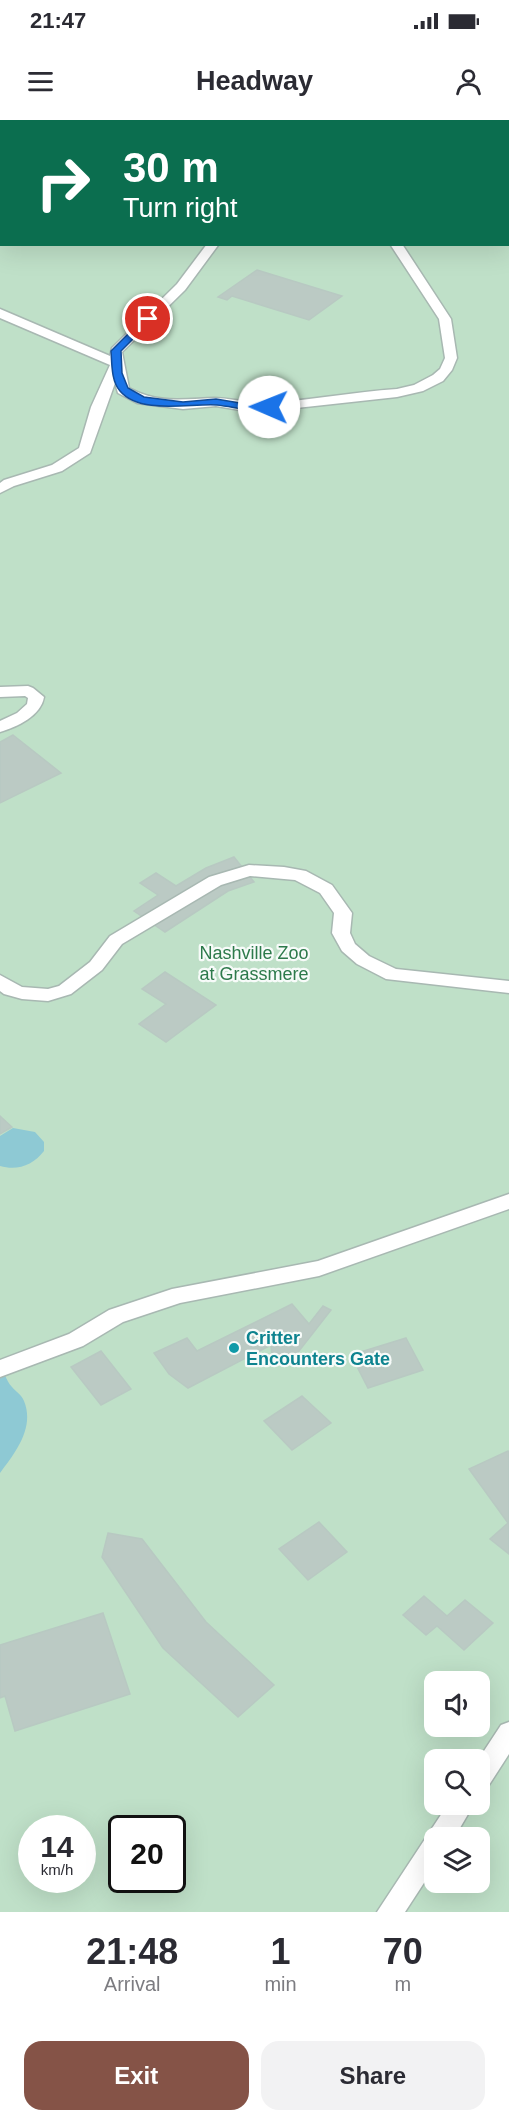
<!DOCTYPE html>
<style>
:root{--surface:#fff;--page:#f2f2f3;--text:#2b2b33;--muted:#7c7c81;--accent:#855347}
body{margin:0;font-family:Helvetica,sans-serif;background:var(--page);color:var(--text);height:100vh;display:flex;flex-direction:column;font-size:22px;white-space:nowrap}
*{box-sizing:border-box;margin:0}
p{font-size:20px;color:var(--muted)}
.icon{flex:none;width:33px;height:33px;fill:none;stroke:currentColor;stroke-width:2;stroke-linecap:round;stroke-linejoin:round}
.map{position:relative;height:1792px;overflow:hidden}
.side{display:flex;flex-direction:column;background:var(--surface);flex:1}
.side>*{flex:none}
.hud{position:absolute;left:0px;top:0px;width:510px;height:126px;box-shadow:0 6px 24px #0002;background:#0b6e4f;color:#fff;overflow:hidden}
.fabs{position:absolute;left:424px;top:1551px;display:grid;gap:12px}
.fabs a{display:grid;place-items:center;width:66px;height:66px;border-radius:12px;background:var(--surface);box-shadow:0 6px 24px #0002;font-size:30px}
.speed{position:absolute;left:18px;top:1695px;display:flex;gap:12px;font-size:30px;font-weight:700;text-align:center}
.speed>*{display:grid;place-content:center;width:78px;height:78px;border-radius:50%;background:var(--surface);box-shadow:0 6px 24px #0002;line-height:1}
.speed small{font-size:15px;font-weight:400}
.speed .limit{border:3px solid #111;border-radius:9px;background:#fff;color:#111}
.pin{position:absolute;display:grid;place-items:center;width:51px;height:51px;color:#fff;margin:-26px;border:3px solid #fff;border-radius:50%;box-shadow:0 2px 6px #0007}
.me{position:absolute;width:66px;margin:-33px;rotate:271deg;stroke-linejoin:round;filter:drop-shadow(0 0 4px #0008)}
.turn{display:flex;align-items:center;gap:21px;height:126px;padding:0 24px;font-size:27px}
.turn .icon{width:78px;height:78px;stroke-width:2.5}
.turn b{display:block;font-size:42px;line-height:51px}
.eta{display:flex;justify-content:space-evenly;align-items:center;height:102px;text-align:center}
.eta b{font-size:36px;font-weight:600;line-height:42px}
.primary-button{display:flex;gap:12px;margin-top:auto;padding:12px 24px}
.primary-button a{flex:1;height:69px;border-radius:18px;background:var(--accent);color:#fff;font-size:24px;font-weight:600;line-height:69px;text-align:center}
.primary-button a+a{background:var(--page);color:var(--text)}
.status{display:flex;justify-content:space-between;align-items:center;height:42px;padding:0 30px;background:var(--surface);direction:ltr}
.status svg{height:16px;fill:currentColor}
header{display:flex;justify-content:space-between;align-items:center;height:78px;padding:0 24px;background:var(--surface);font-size:27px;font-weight:600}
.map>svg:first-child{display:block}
</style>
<div class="status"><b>21:47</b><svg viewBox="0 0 49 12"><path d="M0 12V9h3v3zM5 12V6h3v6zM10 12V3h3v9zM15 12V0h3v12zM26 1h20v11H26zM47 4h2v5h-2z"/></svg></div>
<header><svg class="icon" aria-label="menu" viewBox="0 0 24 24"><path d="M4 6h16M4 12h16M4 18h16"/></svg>Headway<svg class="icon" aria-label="person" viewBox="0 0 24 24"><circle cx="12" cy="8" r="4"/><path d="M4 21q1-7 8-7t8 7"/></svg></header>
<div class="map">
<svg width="509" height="1792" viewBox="0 0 509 1792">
<rect width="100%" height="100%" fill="#e6efeb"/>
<path fill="#bfe0c8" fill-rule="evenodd" d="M0 0H509V1792H0ZM2 2H508V124H2ZM435 1562H480V1606H435ZM435 1640H480V1684H435ZM32 1708H82V1760H32ZM122 1708H172V1760H122ZM435 1718H480V1762H435Z"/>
<path fill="#8ec9d4" d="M13 1008 35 1012 44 1022V1031C33 1045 18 1051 0 1046V1016Z
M0 1242C3 1249 6 1261 12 1267 16 1272 21 1274 24 1281 35 1308 15 1333 0 1353Z"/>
<path fill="#bbcac4" stroke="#b8c9c2" stroke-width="1.5" d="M257 150 342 176 309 200 232 176 227 180 218 177Z
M13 615 61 653 0 683V622Z
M234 737 254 762 228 771 165 812 134 791 158 775 140 763 156 753 176 766 206 748Z
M165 852 216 885 166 922 139 904 166 884 142 869Z
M0 996 12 1007 0 1014Z
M292 1184 309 1204 323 1186 331 1190 292 1240H272L271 1225 188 1268 169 1254 154 1233 187 1218 197 1231Z
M406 1218 423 1250 368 1268 351 1235Z
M101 1231 131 1269 101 1285 71 1247Z
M302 1276 331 1303 292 1330 264 1301Z
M508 1331 509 1333V1434L490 1419 508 1403 469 1349Z
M319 1402 347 1432 308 1460 279 1429Z
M108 1413 142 1419 206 1502 274 1565 238 1597 163 1528 102 1437Z
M424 1476 447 1496 465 1480 493 1503 464 1530 437 1506 426 1515 403 1495Z
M103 1493 130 1574 15 1611 5 1576 0 1578V1525Z"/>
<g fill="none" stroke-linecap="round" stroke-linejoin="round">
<g stroke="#a8b8b2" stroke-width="3">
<path id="service" d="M98 0H115L97 2Z
M298 0H308L309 2H298Z
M0 16H2V22H0Z
M508 51H509V57H508Z
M207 124H219L185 170 122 232 129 268C159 284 182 279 214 278 232 278 250 284 269 283 312 280 354 272 397 269L414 265 433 255 440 249 445 238 439 199 390 124H402L451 199 457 238 452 250 443 261 423 271 397 277 269 291H246L216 286 183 289 137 283 118 273 115 263 90 333 62 351 14 366 0 373V363L4 360 52 345 79 328 91 287 110 245 0 198V189L110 236 112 228 177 164Z
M28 566 33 568 44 577C41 596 17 607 0 612V601L17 593 27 584 28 578 25 576 0 577V567Z
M249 745 284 747 306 751 332 765 352 793 350 813 355 824 369 836 396 849 509 861V873L386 859 357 844 342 831 332 813 334 793 320 773 295 760 250 756 221 765 122 824 102 850 71 874 48 881 22 879 4 874 0 871V855L22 867 48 869 59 866 90 842 110 816 209 757Z
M509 1074V1089L319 1156 180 1183 123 1202 83 1226 0 1257V1240L69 1214 109 1190 172 1169 318 1141Z
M509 1602V1634L489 1665 480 1668V1640H478L501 1605Z
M448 1684H474L454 1718H435V1746L405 1792H377Z"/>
</g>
<use href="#service" fill="#fff" fill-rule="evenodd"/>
</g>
<path fill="#1a73e8" stroke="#114b97" stroke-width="1.5" d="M145 197 153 199 121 231 122 253 128 268 144 277 183 282 216 279 246 284H269L272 285V289C253 293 236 287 217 285 191 283 140 295 120 271 111 261 112 243 111 231Z"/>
<circle fill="#0f9aa8" stroke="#f7fbf9" stroke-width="2" cx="234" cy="1228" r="6"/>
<g text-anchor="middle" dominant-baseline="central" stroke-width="4.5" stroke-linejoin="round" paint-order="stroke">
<g font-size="18" fill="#2d7a4b" stroke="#f7fbf9">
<text x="254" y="833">Nashville Zoo<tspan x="254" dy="21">at Grassmere</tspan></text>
</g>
<g font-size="18" font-weight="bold" fill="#0d838f" stroke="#f7fbf9" text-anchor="start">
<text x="246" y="1218">Critter<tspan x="246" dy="21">Encounters Gate</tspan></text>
</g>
</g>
</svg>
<div class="fabs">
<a><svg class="icon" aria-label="sound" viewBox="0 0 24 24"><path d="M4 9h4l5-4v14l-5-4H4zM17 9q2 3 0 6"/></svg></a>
<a><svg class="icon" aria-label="search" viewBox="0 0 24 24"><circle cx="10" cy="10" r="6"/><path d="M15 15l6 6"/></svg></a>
<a><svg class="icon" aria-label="layers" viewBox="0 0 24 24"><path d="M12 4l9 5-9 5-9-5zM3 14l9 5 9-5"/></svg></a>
</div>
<div class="speed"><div>14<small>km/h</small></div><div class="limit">20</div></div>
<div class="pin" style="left:148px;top:199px;background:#d93025"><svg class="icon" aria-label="arrive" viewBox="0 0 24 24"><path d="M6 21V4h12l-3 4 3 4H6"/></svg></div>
<svg class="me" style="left:269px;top:287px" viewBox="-20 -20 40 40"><circle r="19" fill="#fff"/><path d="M0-13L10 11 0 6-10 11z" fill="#1a73e8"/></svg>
<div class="hud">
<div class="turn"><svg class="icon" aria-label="right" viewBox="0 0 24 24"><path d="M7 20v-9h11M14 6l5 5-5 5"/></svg><div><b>30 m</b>Turn right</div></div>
</div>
</div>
<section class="side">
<div class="eta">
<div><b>21:48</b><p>Arrival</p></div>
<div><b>1</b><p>min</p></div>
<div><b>70</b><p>m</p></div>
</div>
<div class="primary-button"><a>Exit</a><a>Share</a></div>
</section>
